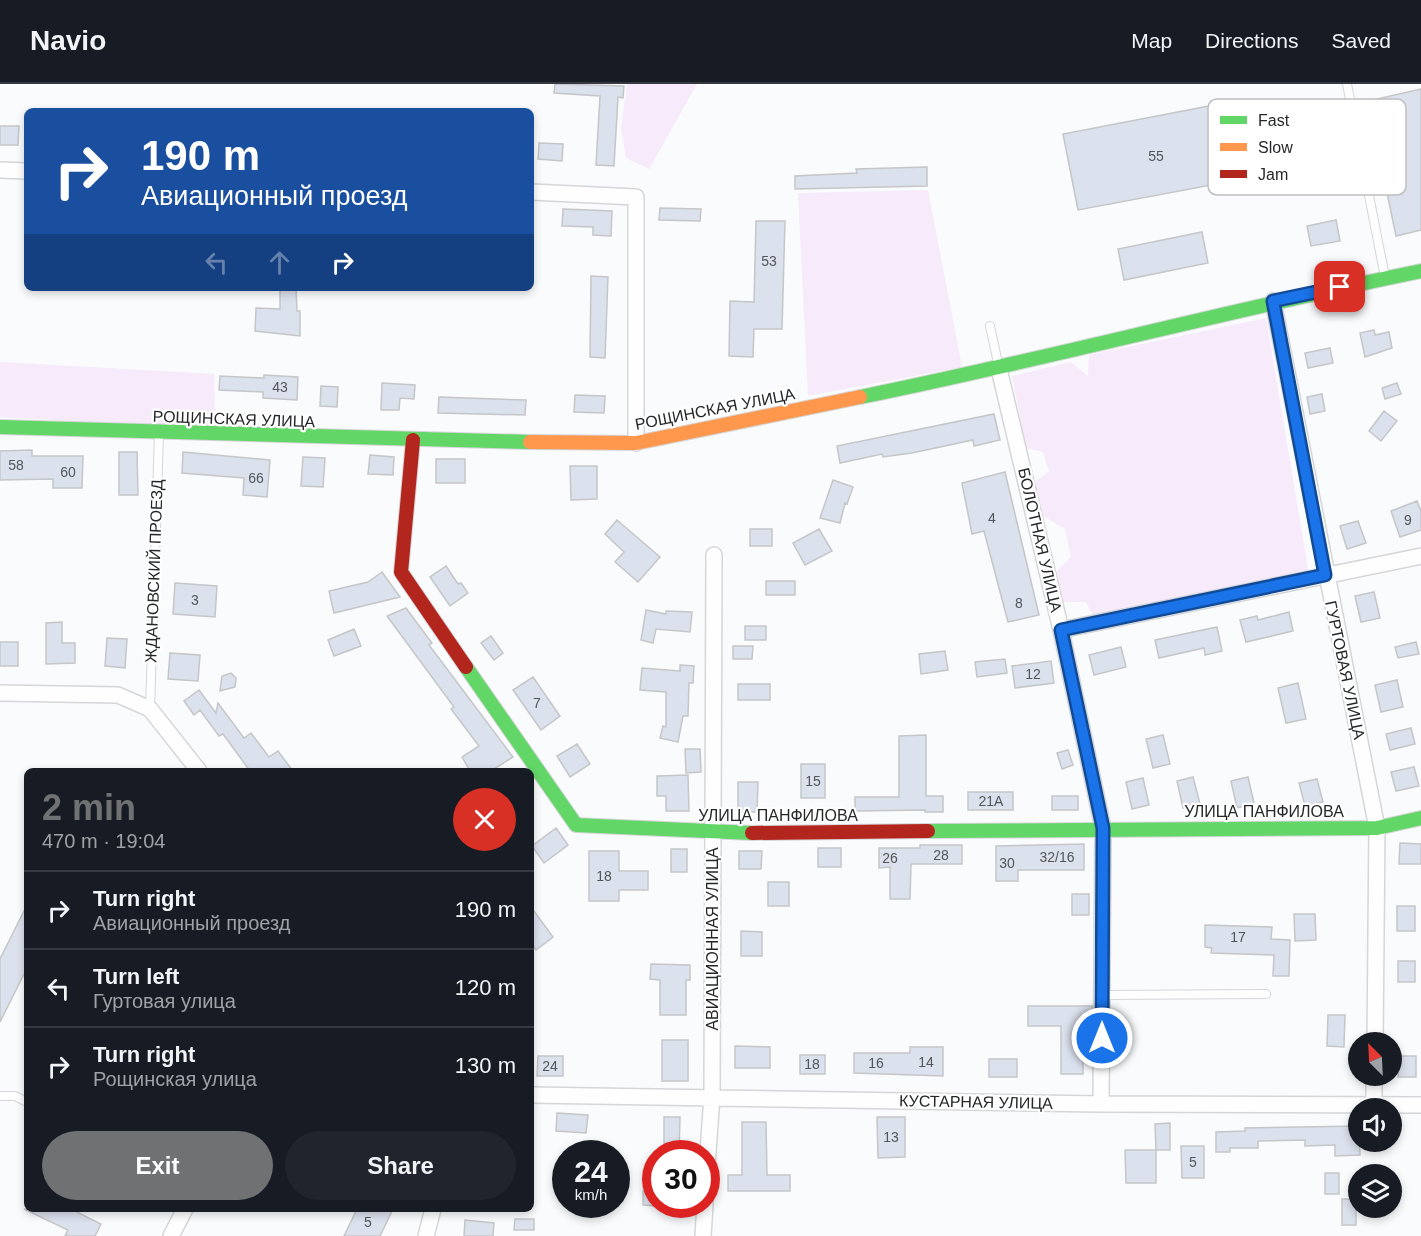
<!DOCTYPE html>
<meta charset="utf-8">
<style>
:root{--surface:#171b24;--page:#20242c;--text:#f1f3f6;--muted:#9ea1a6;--line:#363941;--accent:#707173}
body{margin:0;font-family:Helvetica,sans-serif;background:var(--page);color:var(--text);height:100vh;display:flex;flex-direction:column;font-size:22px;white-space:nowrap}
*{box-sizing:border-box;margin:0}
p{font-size:20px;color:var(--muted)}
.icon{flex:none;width:33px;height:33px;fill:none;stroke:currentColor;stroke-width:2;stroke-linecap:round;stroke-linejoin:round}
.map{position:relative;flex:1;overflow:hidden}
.details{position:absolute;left:24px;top:684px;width:510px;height:444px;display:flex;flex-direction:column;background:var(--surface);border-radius:9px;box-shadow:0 3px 9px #0003}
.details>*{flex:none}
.banner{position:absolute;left:24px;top:24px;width:510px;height:183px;border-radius:9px;box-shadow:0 3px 9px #0003;background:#1a4fa0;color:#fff;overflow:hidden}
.needle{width:39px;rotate:336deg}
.buttons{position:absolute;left:1348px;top:948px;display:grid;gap:12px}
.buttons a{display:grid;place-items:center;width:54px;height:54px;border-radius:50%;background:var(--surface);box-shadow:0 3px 9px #0003;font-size:30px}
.speed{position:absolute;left:552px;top:1056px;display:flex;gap:12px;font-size:30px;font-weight:700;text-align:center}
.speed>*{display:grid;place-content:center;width:78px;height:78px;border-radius:50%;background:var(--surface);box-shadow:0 3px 9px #0003;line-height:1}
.speed small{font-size:15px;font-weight:400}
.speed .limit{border:9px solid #d22;background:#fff;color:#111}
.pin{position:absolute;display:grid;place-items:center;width:51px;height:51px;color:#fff;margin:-26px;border-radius:12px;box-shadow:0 3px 9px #0006}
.me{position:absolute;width:66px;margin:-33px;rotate:0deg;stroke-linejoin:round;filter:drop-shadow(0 0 4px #0008)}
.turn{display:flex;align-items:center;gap:21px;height:126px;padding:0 18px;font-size:27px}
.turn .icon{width:78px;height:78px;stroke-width:2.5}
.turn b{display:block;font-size:42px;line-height:51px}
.lanes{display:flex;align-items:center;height:57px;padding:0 18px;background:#0003;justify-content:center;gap:30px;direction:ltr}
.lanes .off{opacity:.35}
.round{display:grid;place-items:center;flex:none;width:63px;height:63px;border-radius:32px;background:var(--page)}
.head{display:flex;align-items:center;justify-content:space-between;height:102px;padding:0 18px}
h1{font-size:36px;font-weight:800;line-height:45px;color:var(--accent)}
.primary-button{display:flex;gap:12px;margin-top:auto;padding:12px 18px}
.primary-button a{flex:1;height:69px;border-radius:36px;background:var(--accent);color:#fff;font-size:24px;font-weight:800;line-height:69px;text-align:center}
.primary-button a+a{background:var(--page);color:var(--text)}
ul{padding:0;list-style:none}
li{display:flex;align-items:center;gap:18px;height:78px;padding:0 18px;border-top:2px solid var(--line)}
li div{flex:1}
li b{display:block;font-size:22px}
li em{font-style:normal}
header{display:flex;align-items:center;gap:36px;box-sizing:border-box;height:84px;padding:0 30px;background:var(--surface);border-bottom:2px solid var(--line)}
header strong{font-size:28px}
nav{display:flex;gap:33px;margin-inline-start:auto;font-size:21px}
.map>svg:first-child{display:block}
</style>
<header>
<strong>Navio</strong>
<nav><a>Map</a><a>Directions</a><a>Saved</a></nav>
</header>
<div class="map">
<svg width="1421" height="1152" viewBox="0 0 1421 1152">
<rect width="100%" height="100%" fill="#fafbfd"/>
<path fill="#f6eafb" d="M627 0H697L649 85 626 74 621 45Z
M928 106 962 283 808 312 798 109Z
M1266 234 1309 491 1093 532 1086 518H1062L1055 489 1071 473 1065 445 1040 430 1032 399 1049 388 1043 368 1026 364 1012 292 1071 278 1088 292 1089 271Z
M0 278 214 290 216 359 214 345 0 333Z"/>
<path fill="#dbe1ed" stroke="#c5c6c7" stroke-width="1.5" d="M555 0 624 2 623 14 618 13 614 82 596 81 600 12 554 9Z
M1421 5V146L1396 152 1368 17Z
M1235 17 1249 94 1078 126 1063 50Z
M0 42H19L18 61H0Z
M539 59 563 60 562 77 538 75Z
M927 83V102L795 105V92L857 89 856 85Z
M660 124 701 125 700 137 659 136Z
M563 125 612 127 611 152 593 151V143L562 142Z
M1336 136 1340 157 1311 162 1307 142Z
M756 137H785L782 245H754L753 273 729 272 730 217 754 218Z
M1202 148 1208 179 1124 196 1118 165Z
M591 192 608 193 605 274 590 273Z
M280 204H296L297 227H300V252L255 247 256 224 280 225Z
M1374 246 1375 251 1389 248 1392 264 1365 273 1360 249Z
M1330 264 1333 279 1308 284 1305 269Z
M264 291 298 293 297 316 263 314V308L219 306 220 292 264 294Z
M382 299 415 301 414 315 400 314 399 326H381Z
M1397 299 1401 310 1385 315 1382 304Z
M321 302 338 303 337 323 320 322Z
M1322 310 1325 327 1310 330 1307 313Z
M575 311 605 312 604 329 574 328Z
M439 313 526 316 525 331 438 329Z
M1384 327 1397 337 1381 357 1369 347Z
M994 330 1000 356 974 362 973 356 912 369 883 373 882 370 840 379 837 362Z
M32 366V372H83L82 404H53V395L0 396V367Z
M119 368H137L138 411H119Z
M183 368 270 376 267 413 243 411 244 394 182 389Z
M370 371 394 373 393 391 368 390Z
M303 373 325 374 323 403 301 402Z
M436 375H465V399H436Z
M570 382H597V415L571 416Z
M1005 388 1039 531 1008 538 984 447 972 450 962 399Z
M833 396 853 403 847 420 845 419 840 439 820 434Z
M1417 417 1421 427V446L1400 453 1391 427Z
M617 436 660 473 638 498 615 478 624 468 605 450Z
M1358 437 1366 459 1347 465 1340 442Z
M750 445H772V462H750Z
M819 445 832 467 805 481 793 459Z
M446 482 458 500 461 499 468 509 450 522 430 493Z
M382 488 400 513 334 529 329 507 368 498Z
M766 497H795V511H766Z
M175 499 217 502 215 533 173 530Z
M1374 508 1380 534 1361 538 1355 512Z
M406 524 432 559 429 561 513 673 491 687H470L462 673 479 662 451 625 454 623 387 532Z
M646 526 666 530V527L692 528 690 548 656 545 653 559 641 556Z
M1289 528 1293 547 1246 558 1240 536 1257 532 1258 536Z
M62 538V559H75V579L46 580V539Z
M745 542H766V556H745Z
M1217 543 1222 567 1205 571 1204 564 1159 574 1155 556Z
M354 545 361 562 334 572 328 556Z
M491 552 503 569 494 576 481 559Z
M107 554 127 555 125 584 105 582Z
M0 558H18V582H0Z
M1416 558 1419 570 1398 574 1395 563Z
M733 562H753L752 575H733Z
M1121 563 1126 583 1094 591 1089 571Z
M945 567 948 586 921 590 919 570Z
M170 569 200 571 198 597 168 595Z
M1005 575 1007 589 977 593 975 578Z
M1051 577 1054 599 1015 604 1012 582Z
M680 581 694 582 693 599H689L688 632H683L678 658 660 654 663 642 666 643V608L640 606 642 584 680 587Z
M231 589 236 594 235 603 220 607 222 592Z
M533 593 560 632 541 646 513 606Z
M1397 596 1403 623 1381 628 1375 601Z
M1298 599 1306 635 1286 639 1278 604Z
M738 600H770V616H738Z
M199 606 216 629 218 619 244 654 251 649 269 673 278 667 293 687H250L223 650 219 652 200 626 194 631 184 617Z
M1411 644 1415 660 1390 666 1386 650Z
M926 651V712H943V728H925V726L855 727V713H899V652Z
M1163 651 1170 680 1153 684 1146 655Z
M577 660 590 680 570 693 557 672Z
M685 665H700L701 688 686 689Z
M1068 666 1073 681 1062 685 1057 669Z
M801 680H825V714H801Z
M1414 683 1419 702 1396 707 1391 688Z
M688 691 689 727H666V712H657V692Z
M1193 693 1200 720 1183 724 1177 697Z
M1248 693 1254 719 1237 724 1231 697Z
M1143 694 1149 721 1132 725 1126 698Z
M1317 695 1323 718 1305 722 1299 699Z
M738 698H758L757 728H738Z
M968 708H1013V726H968Z
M1052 712H1078V726H1052Z
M556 744 568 761 544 779 532 762Z
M1400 759 1421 760V780H1399Z
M1084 760V786H1018V797H996V762Z
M920 761H962V780H911L910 815H890V783L879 784V764H920Z
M818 764H841V783H818Z
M671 765H687V788H671Z
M589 767H619V787H648V806H619V817H589Z
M739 767H762L761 785H739Z
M768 798H789V822H768Z
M1072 810H1089V831H1072Z
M27 821V884L0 938V875Z
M1397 822H1415V847H1397Z
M531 823 553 853 536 866 531 859Z
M1294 830H1315L1316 856 1295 857Z
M1205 841 1272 843 1271 855 1290 856 1289 892H1273L1274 871 1211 869 1212 864 1205 863Z
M741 847 762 848V872H741Z
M1398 877H1415V898H1398Z
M651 880 690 881V896H686V931H660V896L650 895Z
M1028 922H1092V942H1083V990H1061V942H1028Z
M1328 931H1345L1344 963 1327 962Z
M662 956H688V997H662Z
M735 962 770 963V984H735Z
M910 963H943V992L854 989V969H910Z
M800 971H825V990H800Z
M538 972H563V992H537Z
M1399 972H1416V993H1398Z
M989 975H1017V993H989Z
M557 1029 588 1031 586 1049 556 1047Z
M664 1033H680L679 1070H664Z
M877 1033H905V1073L878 1074Z
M742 1038H766L767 1091H790V1107H728V1091H742Z
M1170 1039V1066H1156L1155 1040Z
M1359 1042 1360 1071 1335 1072V1061L1305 1062V1056L1258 1057V1064H1230V1068H1216V1048L1245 1047V1044Z
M1181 1062H1204V1094H1182Z
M1125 1066H1156V1099H1126Z
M1325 1089H1339V1110H1325Z
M643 1107 656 1108V1122L643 1121Z
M1342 1115H1356V1141H1342Z
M24 1125H71L101 1140 95 1152H65L68 1146Z
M357 1125H393L380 1152H344Z
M515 1135H534V1146H514Z
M465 1136 494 1139 493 1152H464Z"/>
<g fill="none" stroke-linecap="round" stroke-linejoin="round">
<g stroke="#d5d6d8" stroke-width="10">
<path id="lane" d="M1347 0 1385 193
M990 242 999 284
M150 625 159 350
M1102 911 1266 910
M0 1012H15L27 1018"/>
</g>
<g stroke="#d5d6d8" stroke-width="18">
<path id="street" d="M0 86 27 87
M531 108 636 113V359
M1273 217 1377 744 1375 958
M999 285 1061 546 1103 744 1101 1020
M1061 546 1421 472
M0 609 118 611 150 625 199 687
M531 1011 1101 1020 1421 1021
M1374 1020V992
M706 1096 712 1012 714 471
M171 1152 185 1125
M426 1152 433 1125
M703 1152 705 1120"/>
</g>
<g stroke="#d5d6d8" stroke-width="16">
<path id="fast" d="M860 313C1048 275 1233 225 1421 187
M0 343 530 358
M466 583 576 741 752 749
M928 747 1377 744 1421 734"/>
</g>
<g stroke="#d5d6d8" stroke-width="16">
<path id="slow" d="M530 358 636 359 860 313"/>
</g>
<g stroke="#d5d6d8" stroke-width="16">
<path id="jam" d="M413 356 401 488 466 583
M752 749 928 747"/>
</g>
<use href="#lane" stroke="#fefeff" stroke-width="8"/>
<use href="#street" stroke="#fefeff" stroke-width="15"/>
<use href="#fast" stroke="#63d668" stroke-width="14"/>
<use href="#slow" stroke="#ff974d" stroke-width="14"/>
<use href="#jam" stroke="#b3261e" stroke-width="14"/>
</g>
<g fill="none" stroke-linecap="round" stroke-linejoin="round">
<g stroke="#114b97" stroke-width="15">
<path id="route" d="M1102 954 1103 744 1061 546 1325 491 1273 217 1340 203"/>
</g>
<use href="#route" stroke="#1a73e8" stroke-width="10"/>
</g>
<g text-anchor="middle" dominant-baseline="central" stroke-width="4.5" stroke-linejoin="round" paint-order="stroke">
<g font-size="14" fill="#535659">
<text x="1156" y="72">55</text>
<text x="769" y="177">53</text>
<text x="280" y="303">43</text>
<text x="16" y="381">58</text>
<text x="68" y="388">60</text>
<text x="256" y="394">66</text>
<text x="992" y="434">4</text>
<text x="1408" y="436">9</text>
<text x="195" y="516">3</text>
<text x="1019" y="519">8</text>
<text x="1033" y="590">12</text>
<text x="537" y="619">7</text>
<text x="813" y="697">15</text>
<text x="991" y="717">21А</text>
<text x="941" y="771">28</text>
<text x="1057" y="773">32/16</text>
<text x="890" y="774">26</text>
<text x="1007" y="779">30</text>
<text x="604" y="792">18</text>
<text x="1238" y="853">17</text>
<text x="926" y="978">14</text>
<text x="876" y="979">16</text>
<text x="812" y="980">18</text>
<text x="550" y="982">24</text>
<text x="891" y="1053">13</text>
<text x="1193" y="1078">5</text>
<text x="368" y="1138">5</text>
</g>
<g font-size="16" fill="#262728" stroke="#fff">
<text transform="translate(715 325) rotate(-11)">РОЩИНСКАЯ УЛИЦА</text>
<text transform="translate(234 335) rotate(2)">РОЩИНСКАЯ УЛИЦА</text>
<text transform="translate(1040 456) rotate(77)">БОЛОТНАЯ УЛИЦА</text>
<text transform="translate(154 487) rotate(-88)">ЖДАНОВСКИЙ ПРОЕЗД</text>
<text transform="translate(1345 586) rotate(78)">ГУРТОВАЯ УЛИЦА</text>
<text x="1264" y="727">УЛИЦА ПАНФИЛОВА</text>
<text x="778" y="731">УЛИЦА ПАНФИЛОВА</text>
<text transform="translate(712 855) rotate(-90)">АВИАЦИОННАЯ УЛИЦА</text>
<text transform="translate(976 1018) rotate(1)">КУСТАРНАЯ УЛИЦА</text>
</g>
</g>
<rect x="1208" y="15" width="198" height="96" rx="9" fill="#fff" stroke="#bebebe" stroke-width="1.5"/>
<rect x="1220" y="32" width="27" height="8" fill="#63d668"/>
<rect x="1220" y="59" width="27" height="8" fill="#ff974d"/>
<rect x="1220" y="86" width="27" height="8" fill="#b3261e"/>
<g font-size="16" fill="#262728">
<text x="1258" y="42">Fast</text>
<text x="1258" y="69">Slow</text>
<text x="1258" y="96">Jam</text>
</g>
</svg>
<div class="buttons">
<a><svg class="needle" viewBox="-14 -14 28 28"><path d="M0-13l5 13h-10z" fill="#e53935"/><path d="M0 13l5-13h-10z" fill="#9ea1a6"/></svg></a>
<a><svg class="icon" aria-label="sound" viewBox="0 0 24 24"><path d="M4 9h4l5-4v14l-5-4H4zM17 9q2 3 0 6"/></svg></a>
<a><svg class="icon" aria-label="layers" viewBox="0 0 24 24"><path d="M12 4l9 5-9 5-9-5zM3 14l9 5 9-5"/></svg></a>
</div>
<div class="speed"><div>24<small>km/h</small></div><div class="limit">30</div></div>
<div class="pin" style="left:1340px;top:203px;background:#d93025"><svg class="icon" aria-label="arrive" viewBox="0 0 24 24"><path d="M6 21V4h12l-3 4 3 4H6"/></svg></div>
<svg class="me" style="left:1102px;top:954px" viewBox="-20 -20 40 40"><circle r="17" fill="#1a73e8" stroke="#fff" stroke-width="3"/><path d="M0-11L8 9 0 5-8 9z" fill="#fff"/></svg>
<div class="banner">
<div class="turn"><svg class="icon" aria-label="right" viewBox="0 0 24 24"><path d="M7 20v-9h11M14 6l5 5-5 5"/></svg><div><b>190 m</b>Авиационный проезд</div></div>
<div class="lanes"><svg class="icon off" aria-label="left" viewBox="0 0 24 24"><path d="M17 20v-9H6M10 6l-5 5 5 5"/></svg><svg class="icon off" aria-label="ahead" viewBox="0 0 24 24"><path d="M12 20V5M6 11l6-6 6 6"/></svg><svg class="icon" aria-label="right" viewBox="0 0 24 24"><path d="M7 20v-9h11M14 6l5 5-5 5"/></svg></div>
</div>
<section class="details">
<div class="head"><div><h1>2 min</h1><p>470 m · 19:04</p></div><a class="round" style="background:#d93025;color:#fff"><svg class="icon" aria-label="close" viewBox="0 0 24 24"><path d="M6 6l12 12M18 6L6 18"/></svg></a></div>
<ul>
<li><svg class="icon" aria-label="right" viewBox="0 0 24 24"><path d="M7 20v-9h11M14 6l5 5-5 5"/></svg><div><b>Turn right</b><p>Авиационный проезд</p></div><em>190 m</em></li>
<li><svg class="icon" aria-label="left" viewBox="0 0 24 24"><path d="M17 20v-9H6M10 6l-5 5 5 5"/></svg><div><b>Turn left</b><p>Гуртовая улица</p></div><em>120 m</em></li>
<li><svg class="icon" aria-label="right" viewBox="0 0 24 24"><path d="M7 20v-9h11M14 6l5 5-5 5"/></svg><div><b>Turn right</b><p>Рощинская улица</p></div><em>130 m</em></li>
</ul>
<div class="primary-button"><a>Exit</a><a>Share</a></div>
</section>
</div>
